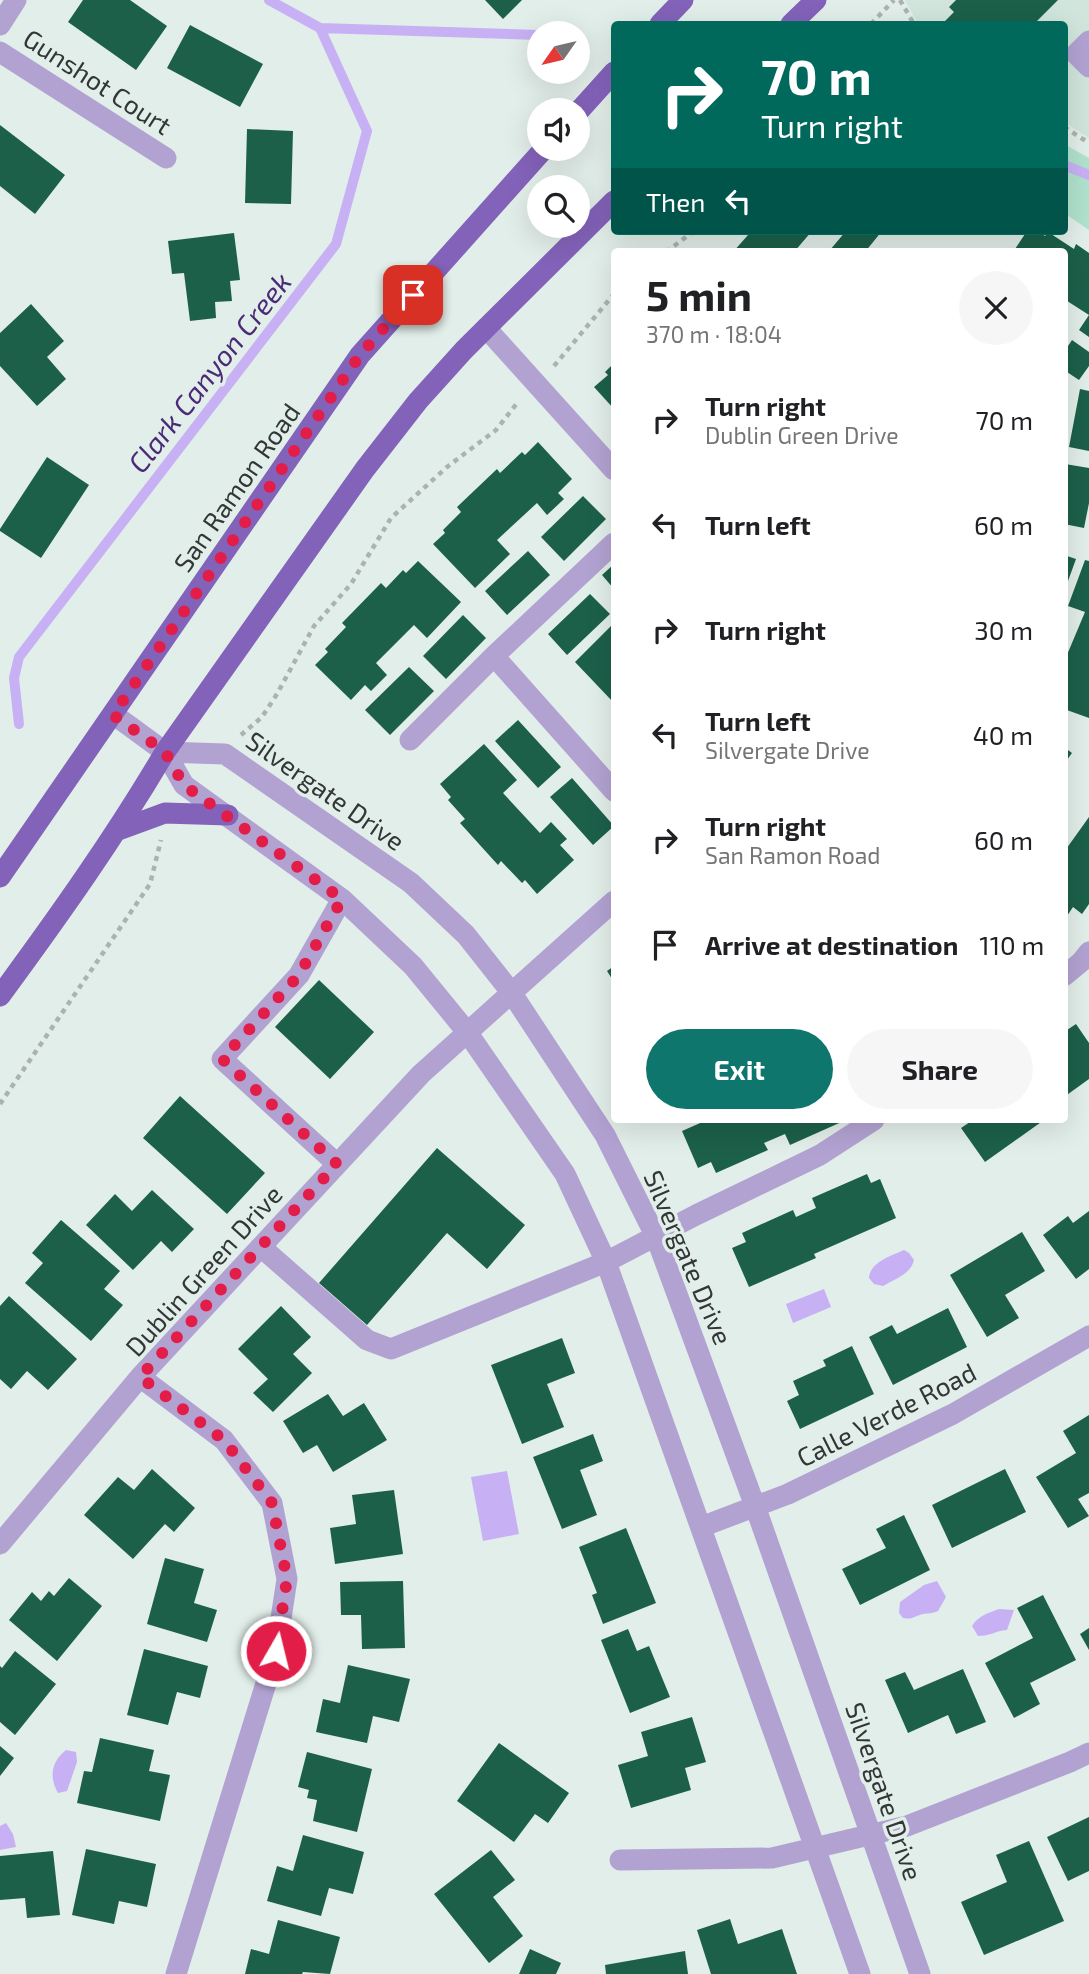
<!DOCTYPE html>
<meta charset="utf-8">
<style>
:root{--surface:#fff;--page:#f6f6f6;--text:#202124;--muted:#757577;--accent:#0f766e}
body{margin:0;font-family:"Exo 2",sans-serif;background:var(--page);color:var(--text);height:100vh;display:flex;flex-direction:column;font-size:26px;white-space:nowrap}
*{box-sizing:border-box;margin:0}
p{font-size:23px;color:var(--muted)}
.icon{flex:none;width:38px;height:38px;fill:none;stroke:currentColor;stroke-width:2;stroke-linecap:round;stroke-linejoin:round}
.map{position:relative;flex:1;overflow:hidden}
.details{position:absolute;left:611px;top:248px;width:457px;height:875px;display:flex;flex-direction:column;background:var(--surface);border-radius:7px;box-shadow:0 7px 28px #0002}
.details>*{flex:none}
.hud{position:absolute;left:611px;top:21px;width:457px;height:214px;border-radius:7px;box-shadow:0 7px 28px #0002;background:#00695c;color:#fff;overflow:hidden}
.needle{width:46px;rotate:236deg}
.controls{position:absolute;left:527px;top:21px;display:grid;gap:14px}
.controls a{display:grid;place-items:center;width:63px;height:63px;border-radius:50%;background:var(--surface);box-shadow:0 7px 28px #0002;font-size:35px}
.pin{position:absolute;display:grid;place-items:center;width:60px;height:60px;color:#fff;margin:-30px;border-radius:14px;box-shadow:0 4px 10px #0006}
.me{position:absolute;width:77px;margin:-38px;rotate:8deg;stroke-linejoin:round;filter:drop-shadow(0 0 5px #0008)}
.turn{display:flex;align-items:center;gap:24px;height:147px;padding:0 35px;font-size:32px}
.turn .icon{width:91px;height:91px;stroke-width:2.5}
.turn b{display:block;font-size:49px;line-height:60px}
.then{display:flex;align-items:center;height:66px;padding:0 35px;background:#0003;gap:14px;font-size:26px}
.round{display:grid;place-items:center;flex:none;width:74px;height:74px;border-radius:37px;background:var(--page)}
.summary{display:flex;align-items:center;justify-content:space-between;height:119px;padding:0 35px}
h1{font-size:42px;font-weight:700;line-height:52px}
.button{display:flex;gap:14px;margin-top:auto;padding:14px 35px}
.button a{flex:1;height:80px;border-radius:42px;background:var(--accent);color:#fff;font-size:28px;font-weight:700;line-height:80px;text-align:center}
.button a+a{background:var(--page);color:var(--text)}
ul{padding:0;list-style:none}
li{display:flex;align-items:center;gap:21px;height:105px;padding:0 35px}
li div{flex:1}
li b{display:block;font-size:26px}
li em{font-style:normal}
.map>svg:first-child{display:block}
</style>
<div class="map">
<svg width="1089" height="1974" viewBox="0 0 1089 1974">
<rect width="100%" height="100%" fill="#e2eee9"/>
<path fill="#d1e5dc" d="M905 0H1089V138L1064 122V24H918Z"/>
<path fill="#b0e2cd" d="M1064 144 1089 158V230L1064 213Z"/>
<path fill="#c7b1f4" d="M904 1250 909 1253 914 1260C911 1274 895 1279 883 1286L874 1284 869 1278C870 1262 891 1256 904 1250Z
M824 1289 831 1307 793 1323 786 1304Z
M507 1471 519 1534 483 1541 471 1477Z
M937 1581 946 1597 938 1611C932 1614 928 1613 923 1614 913 1616 914 1620 903 1618L899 1613 900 1602 924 1585Z
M999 1609 1014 1610 1007 1630C995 1631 991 1636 978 1636L972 1626C978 1616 988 1613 999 1609Z
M66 1750 76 1752 77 1762 67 1791 58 1793C49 1777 51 1762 66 1750Z
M6 1823 13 1834 16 1847 0 1850V1826Z"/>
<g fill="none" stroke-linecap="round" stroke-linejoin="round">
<path stroke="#c7b1f4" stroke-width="10" d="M269 0 320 28 539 35
M1064 165 1089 175
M19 724 14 678 19 657 336 244 367 131 320 28"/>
</g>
<path fill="#1c604a" d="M83 0H130L167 26 136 70 68 22Z
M485 0H522L503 19Z
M956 0H1058L1034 24H942L954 12 949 7Z
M190 25 263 64 240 107 167 68Z
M0 125 65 175 35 214 0 186Z
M247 129 293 131 291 204 245 203Z
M743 231H812L794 252H733L748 235Z
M846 231H882L865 252H833L830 250Z
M1027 231H1038L1045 236 1048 232 1074 249 1076 244 1089 253V337L1079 330 1089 315 1064 299V252H1013Z
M234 233 240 280 230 281 232 301 215 302 216 318 190 321 184 273 172 274 168 241Z
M31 304 64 341 47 357 66 379 37 406 0 366V333Z
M1072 340 1089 352V366L1079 380 1064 370V352Z
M614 363V409L594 387 608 375 605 372Z
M1080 389 1089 391V451L1069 447Z
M538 442 572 479 558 493 564 499 547 515 537 503 497 540 510 554 475 588 433 544 445 533 443 530 461 512 457 507 497 469 500 473 522 452 525 455Z
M47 457 89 485 41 558 0 531V529Z
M1065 464 1089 468V503L1084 528 1064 524Z
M583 496 606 519 564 561 541 537Z
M528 551 550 575 507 615 485 591Z
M1064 555 1076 559 1064 592Z
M1085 560 1089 561V718L1064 709V662L1085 612 1068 606Z
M418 561 461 602 427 638 414 625 376 663 387 675 371 691 365 685 351 700 315 665 328 652 325 649 346 627 342 623 381 583 386 588 403 570 406 573Z
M614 564V589L602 575Z
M590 594 610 614 567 655 548 634Z
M463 615 486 638 446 679 423 656Z
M614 623V703L575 662Z
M409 667 434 691 390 735 365 710Z
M518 720 561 767 538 788 495 741Z
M484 744 517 780 503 793 540 833 551 822 567 839 560 845 574 860 537 894 525 880 522 883 501 861 498 865 460 823 465 819 448 800 451 797 440 784Z
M1064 747 1072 753 1064 764Z
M572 778 614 826 593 845 550 797Z
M1089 817V904L1082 914 1073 907 1067 916 1064 914V852Z
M614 966V982L607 971Z
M319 980 374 1032 330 1079 275 1027Z
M1076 1024 1089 1043V1079L1064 1097V1032Z
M180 1096 265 1173 227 1214 143 1138Z
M707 1120H846L790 1145 785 1134 764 1143 768 1150 716 1173 711 1162 698 1168 682 1131Z
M969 1120H1044L985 1162 961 1128 970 1122Z
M437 1148 525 1225 487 1269 447 1233 367 1325 319 1283Z
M867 1174 871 1183 880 1179 896 1218 814 1254 816 1258 749 1287 732 1248 746 1242 742 1233 793 1210 796 1217 816 1208 812 1198Z
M152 1190 194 1229 172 1252 161 1241 133 1270 86 1225 115 1194 132 1211Z
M1089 1211V1269L1076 1279 1043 1235 1068 1216 1073 1223Z
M61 1220 120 1271 104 1289 123 1305 91 1341 25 1283 43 1263 32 1253Z
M1022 1232 1045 1271 1005 1295 1019 1318 987 1337 950 1275Z
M9 1296 77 1359 48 1390 27 1371 11 1389 0 1379V1306Z
M281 1306 311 1337 293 1354 312 1373 273 1412 253 1393 268 1379 238 1349Z
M948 1308 967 1347 893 1385 869 1337 892 1325 897 1334Z
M562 1338 575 1373 547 1384 564 1427 522 1444 491 1365Z
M852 1346 874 1394 800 1429 787 1401 799 1395 793 1381 826 1366 823 1360Z
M328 1394 343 1416 364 1403 387 1440 333 1472 317 1445 303 1453 283 1421Z
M1089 1415V1493L1078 1499 1089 1516 1068 1528 1036 1477 1076 1453 1063 1431Z
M593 1434 603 1461 580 1470 597 1515 562 1529 533 1457Z
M152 1469 195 1508 174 1532 165 1524 133 1559 84 1515 118 1477 134 1490Z
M1005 1469 1026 1512 952 1548 932 1505Z
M394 1490 403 1554 335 1564 330 1528 356 1524 352 1495Z
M904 1515 930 1570 860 1605 842 1569 886 1548 876 1529Z
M626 1528 656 1603 603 1624 592 1595 597 1593 579 1547Z
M165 1558 204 1569 194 1603 217 1610 207 1642 147 1624Z
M69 1578 102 1606 57 1661 9 1620 32 1592 41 1601 49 1591 54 1596Z
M403 1581 405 1648 362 1649 361 1615H341L340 1582Z
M1043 1595 1076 1660 1030 1683 1040 1704 1014 1718 985 1663 1033 1638 1017 1608Z
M1089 1628V1650L1080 1634Z
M628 1629 637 1651 649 1646 670 1697 630 1713 601 1640Z
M144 1649 208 1666 200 1698 177 1692 168 1725 127 1715Z
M15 1651 56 1684 15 1735 0 1722V1666L2 1668Z
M348 1665 410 1679 399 1722 373 1716 367 1743 316 1732 323 1699 340 1703Z
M963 1669 986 1722 956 1734 948 1715 908 1733 885 1680 905 1672 914 1690Z
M692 1717 706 1762 685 1768 691 1790 631 1808 618 1765 648 1756 641 1732Z
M100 1738 154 1750 149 1771 170 1775 160 1821 77 1803 84 1771 92 1772Z
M499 1743 569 1793 548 1823 535 1814 514 1842 457 1801Z
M0 1746 14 1758 0 1776Z
M307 1752 372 1769 357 1832 313 1821 317 1800 307 1798 309 1790 298 1787Z
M1089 1817V1871L1068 1881 1047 1837Z
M303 1835 364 1852 353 1894 329 1888 321 1916 267 1901 277 1866 293 1871Z
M1029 1841 1064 1921 984 1955 961 1902 1007 1882 996 1855Z
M86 1849 156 1864 147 1907 119 1901 114 1924 72 1915Z
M491 1850 515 1880 493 1897 523 1936 489 1963 434 1894Z
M53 1851 60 1915 27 1918 25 1898 0 1900V1856Z
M730 1919 738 1944 782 1929 797 1974H711L697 1930Z
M278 1920 340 1937 330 1974 303 1972 302 1974H245L251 1949 269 1954Z
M530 1949 561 1963 556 1974H519Z
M685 1951 688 1974H606L605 1965Z"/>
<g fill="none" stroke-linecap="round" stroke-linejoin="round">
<path stroke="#aab3af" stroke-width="4.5" stroke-dasharray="5 5" stroke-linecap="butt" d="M900 0 914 24
M871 24 894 0
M1064 127 1089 143
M666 252 694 231
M554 366 614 294
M241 735 262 717 277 694 314 626 351 584 391 518 447 467 496 430 518 402
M0 1104 150 884 161 840"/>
<path stroke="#b2a2d2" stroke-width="21" d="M0 25 16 0
M1089 41 1076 54 1089 67
M0 52 166 158
M486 328 614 470
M494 656 614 791
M113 714 165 752 184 785 342 899 413 966 467 1032 565 1174 606 1262 860 1974
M410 740 494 656 614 543
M165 752 225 754 411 883 466 935 511 992 605 1135 656 1237 755 1506 920 1974
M1064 976 1081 962 1089 952
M337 1164 222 1059 299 975 342 899
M261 1247 367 1340 391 1349 606 1262 696 1215 820 1155 874 1120
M701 1527 788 1494 953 1414 1089 1336
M0 1544 140 1377
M620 1860 772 1858 907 1826 1070 1762 1089 1753
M176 1974 276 1651 287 1579 272 1503 224 1440 140 1377 421 1074 614 901"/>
<path stroke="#8362b9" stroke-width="21" d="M660 24 683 0
M791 24 816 0
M578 112 614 72
M116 831 165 813 228 815
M0 877 360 355 544 149
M0 996C58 917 115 837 165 752L365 469 418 401 464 350 614 201"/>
</g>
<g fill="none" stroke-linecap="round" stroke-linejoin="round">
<path stroke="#e11d48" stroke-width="12" stroke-dasharray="0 21.6" d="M276 1651 287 1579 272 1503 224 1440 140 1377 337 1164 222 1059 299 975 342 899 184 785 165 752 113 715 360 355 413 295"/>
</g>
<g text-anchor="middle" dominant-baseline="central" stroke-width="7" stroke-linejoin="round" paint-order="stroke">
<g font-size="26" fill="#323735" stroke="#e2eee9">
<text transform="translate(98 81) rotate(33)">Gunshot Court</text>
<text transform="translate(236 487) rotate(-55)">San Ramon Road</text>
<text transform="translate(326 790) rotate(35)">Silvergate Drive</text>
<text transform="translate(689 1257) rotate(67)">Silvergate Drive</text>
<text transform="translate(203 1270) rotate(-48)">Dublin Green Drive</text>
<text transform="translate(886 1414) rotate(-27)">Calle Verde Road</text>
<text transform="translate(885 1791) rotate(71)">Silvergate Drive</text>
</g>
<g font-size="28" font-style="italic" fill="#4b2a77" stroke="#e2eee9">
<text transform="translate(209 372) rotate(-52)">Clark Canyon Creek</text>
</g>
</g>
</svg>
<div class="controls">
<a><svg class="needle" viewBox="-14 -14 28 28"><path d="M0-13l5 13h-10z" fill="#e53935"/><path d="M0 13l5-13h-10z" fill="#757577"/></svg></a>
<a><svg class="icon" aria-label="sound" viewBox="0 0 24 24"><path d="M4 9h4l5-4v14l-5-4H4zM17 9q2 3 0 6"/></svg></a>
<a><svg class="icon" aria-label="search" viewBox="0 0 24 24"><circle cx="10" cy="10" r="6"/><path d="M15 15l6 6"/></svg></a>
</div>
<div class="pin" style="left:413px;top:295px;background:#d93025"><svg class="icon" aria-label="arrive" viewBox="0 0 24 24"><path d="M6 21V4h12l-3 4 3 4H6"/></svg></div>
<svg class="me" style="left:276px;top:1651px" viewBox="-20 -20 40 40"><circle r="17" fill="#e11d48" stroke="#fff" stroke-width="3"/><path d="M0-11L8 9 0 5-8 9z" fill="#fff"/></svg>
<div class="hud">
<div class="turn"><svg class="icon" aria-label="right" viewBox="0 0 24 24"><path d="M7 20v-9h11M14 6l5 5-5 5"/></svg><div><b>70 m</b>Turn right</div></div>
<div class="then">Then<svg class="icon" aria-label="left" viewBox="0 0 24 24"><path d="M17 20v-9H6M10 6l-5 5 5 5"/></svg></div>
</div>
<section class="details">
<div class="summary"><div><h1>5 min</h1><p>370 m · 18:04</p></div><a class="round"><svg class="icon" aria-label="close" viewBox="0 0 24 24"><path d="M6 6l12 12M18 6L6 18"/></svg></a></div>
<ul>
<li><svg class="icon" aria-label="right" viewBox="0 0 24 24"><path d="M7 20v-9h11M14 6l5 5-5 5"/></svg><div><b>Turn right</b><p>Dublin Green Drive</p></div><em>70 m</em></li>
<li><svg class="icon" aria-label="left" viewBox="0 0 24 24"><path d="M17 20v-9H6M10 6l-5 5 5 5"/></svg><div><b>Turn left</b></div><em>60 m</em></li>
<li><svg class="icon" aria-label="right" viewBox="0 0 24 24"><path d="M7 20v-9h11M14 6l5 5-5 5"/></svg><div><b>Turn right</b></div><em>30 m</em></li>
<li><svg class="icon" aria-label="left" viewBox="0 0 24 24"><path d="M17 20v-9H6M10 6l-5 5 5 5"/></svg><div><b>Turn left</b><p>Silvergate Drive</p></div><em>40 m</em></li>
<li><svg class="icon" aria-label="right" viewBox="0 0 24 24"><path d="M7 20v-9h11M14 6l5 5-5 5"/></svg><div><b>Turn right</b><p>San Ramon Road</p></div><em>60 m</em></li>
<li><svg class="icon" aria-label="arrive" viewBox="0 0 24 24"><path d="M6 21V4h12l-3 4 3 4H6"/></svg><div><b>Arrive at destination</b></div><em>110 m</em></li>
</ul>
<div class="button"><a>Exit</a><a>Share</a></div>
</section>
</div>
